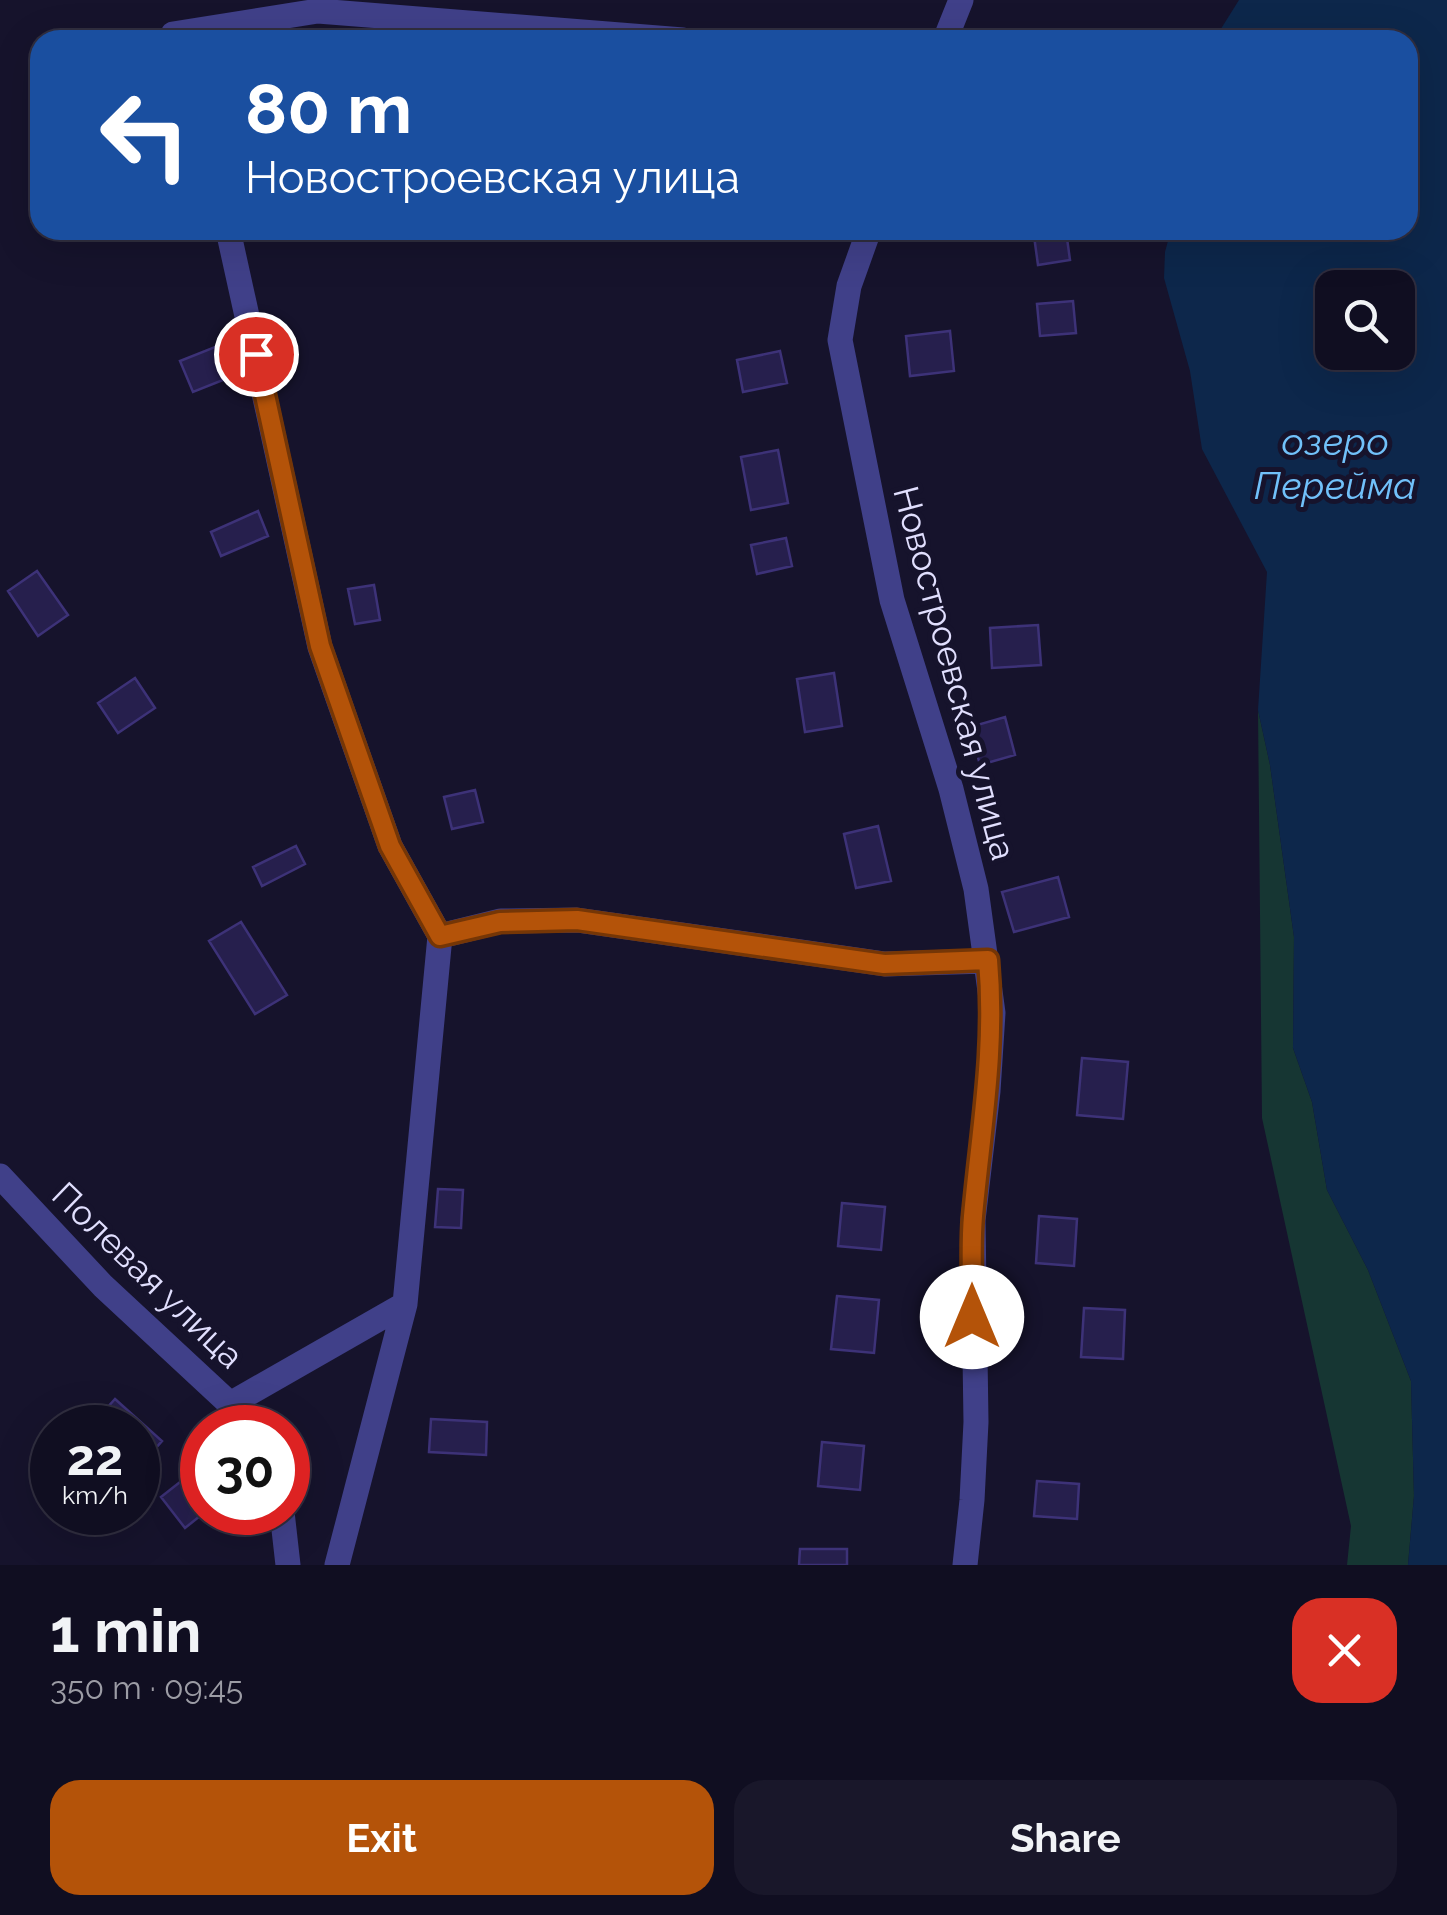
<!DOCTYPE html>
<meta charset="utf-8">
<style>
:root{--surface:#100e21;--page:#19172a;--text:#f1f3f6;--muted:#9c9ca5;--line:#302e3f;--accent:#b45309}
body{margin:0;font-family:Raleway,sans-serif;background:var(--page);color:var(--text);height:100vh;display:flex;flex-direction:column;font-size:38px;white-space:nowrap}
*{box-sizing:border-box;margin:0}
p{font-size:32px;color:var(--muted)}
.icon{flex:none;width:55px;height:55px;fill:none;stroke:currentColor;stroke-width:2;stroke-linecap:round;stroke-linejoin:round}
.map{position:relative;height:1565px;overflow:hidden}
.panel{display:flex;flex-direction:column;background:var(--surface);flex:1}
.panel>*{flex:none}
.hud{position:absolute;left:30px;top:30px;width:1388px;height:210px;border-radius:30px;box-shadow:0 10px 40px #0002,0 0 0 2px var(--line);background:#1a4fa0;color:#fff;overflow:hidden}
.buttons{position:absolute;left:1315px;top:270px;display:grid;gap:20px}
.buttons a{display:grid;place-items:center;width:100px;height:100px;border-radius:20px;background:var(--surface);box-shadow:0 10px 40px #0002,0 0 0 2px var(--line);font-size:50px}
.speed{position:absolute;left:30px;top:1405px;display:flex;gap:20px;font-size:50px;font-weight:700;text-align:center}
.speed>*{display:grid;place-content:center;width:130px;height:130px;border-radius:50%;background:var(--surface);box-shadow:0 10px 40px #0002,0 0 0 2px var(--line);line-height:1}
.speed small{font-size:25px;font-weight:400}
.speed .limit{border:15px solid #d22;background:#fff;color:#111}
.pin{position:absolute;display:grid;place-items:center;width:85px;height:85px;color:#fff;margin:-42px;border:5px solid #fff;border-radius:50%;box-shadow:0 2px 10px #0007}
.me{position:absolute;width:110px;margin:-55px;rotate:0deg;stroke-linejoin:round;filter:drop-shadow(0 0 8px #0008)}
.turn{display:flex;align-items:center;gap:35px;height:210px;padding:0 50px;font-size:45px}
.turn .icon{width:130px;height:130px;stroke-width:2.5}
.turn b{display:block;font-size:70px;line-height:85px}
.round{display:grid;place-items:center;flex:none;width:105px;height:105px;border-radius:30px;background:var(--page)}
.summary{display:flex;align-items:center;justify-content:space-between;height:170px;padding:0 50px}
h1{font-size:60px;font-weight:700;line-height:75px}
.cta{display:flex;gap:20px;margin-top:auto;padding:20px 50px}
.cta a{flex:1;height:115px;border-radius:30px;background:var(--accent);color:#fff;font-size:40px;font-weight:700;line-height:115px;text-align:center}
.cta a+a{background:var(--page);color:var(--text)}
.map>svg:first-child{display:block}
</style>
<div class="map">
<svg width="1447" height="1565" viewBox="0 0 1447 1565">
<rect width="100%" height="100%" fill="#16132c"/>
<path fill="#163633" d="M1258 710 1270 765 1294 937 1293 1048 1312 1102 1327 1190 1368 1270 1411 1381 1414 1496 1408 1565H1347L1351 1526 1262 1118Z"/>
<path fill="#0d274b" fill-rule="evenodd" d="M1239 0H1447V1565H1408L1414 1496 1411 1381 1368 1270 1327 1190 1312 1102 1293 1048 1294 937 1270 765 1258 710 1267 572 1202 449 1190 371 1164 278 1165 252 1171 230H1408V40H1214ZM1332 288H1398V352H1332Z"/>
<path fill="#261f4d" stroke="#3d3278" stroke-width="2.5" d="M1066 231 1070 260 1038 265 1034 236Z
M1073 301 1076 333 1040 336 1037 304Z
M950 331 954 371 910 376 906 336Z
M220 345 233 376 193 392 180 361Z
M780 351 787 383 743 392 737 360Z
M778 450 788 503 751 510 741 457Z
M258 511 268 536 221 556 211 532Z
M786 538 792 566 757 574 751 545Z
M37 571 68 615 38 636 8 591Z
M374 585 380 620 355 624 348 589Z
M1038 625 1041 665 992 668 990 628Z
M834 673 842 726 805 732 797 679Z
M135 678 155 708 118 733 98 703Z
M1005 717 1015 755 980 765 970 727Z
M475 790 483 822 452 829 444 797Z
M878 826 891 881 856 888 844 834Z
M296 846 305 864 262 886 253 867Z
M1058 877 1069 917 1014 932 1002 892Z
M241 922 287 995 255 1014 209 941Z
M1082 1058 1128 1062 1123 1119 1077 1115Z
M438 1189 463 1190 461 1228 435 1227Z
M842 1203 885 1207 881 1250 838 1246Z
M1039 1216 1077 1219 1074 1266 1036 1263Z
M837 1296 879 1300 874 1353 831 1349Z
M1084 1308 1125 1310 1123 1359 1081 1357Z
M115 1399 162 1441 138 1468V1428H89Z
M431 1419 487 1422 486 1455 429 1452Z
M822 1442 864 1446 860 1490 818 1486Z
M194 1471 202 1482V1512H205L185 1528 161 1497Z
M1037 1481 1079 1484 1077 1519 1034 1516Z
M800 1549H847V1565H799Z"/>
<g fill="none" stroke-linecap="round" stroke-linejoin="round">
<path stroke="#404089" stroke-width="25" d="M173 34 318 11 683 40
M945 40 961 0
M228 230 320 647 390 846 440 936 405 1304 337 1565
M869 230 849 286 840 340 892 600 951 789 976 889 993 1013 988 1091 973 1220 976 1422 972 1500 965 1565
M440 936 501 921 577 920 885 964 987 961
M0 1176 103 1286 230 1404 242 1428
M230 1404 405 1304
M282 1512 288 1565"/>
</g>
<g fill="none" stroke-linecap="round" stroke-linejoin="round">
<g stroke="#753606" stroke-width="25">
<path id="route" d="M256 354 320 646 390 846 440 936 500 922 577 920 884 964 988 960C996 1049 981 1129 973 1216 970 1249 973 1284 972 1317"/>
</g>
<use href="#route" stroke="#b45309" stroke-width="18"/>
</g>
<g text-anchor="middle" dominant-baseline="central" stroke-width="10" stroke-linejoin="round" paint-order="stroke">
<g font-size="35" fill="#e1dffe" stroke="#16132c">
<text transform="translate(955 673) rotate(75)">Новостроевская улица</text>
<text transform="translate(148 1275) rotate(44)">Полевая улица</text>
</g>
<g font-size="38" font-style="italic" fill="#71c1fa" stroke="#16132c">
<text x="1335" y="441">озеро<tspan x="1335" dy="44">Перейма</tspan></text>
</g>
</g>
</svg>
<div class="buttons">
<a><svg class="icon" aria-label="search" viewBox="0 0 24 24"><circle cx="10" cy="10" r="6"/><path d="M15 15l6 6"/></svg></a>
</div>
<div class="speed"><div>22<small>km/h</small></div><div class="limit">30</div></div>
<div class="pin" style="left:256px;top:354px;background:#d93025"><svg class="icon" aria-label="arrive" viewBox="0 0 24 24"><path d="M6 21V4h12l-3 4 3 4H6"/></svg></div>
<svg class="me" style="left:972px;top:1317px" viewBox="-20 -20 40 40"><circle r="19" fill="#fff"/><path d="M0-13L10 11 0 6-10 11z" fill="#b45309"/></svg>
<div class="hud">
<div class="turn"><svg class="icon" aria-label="left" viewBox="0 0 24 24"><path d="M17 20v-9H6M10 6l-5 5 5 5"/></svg><div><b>80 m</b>Новостроевская улица</div></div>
</div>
</div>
<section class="panel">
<div class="summary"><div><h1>1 min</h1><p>350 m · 09:45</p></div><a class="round" style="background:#d93025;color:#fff"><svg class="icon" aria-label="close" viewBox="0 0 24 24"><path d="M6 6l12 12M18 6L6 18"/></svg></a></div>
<div class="cta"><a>Exit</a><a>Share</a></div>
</section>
